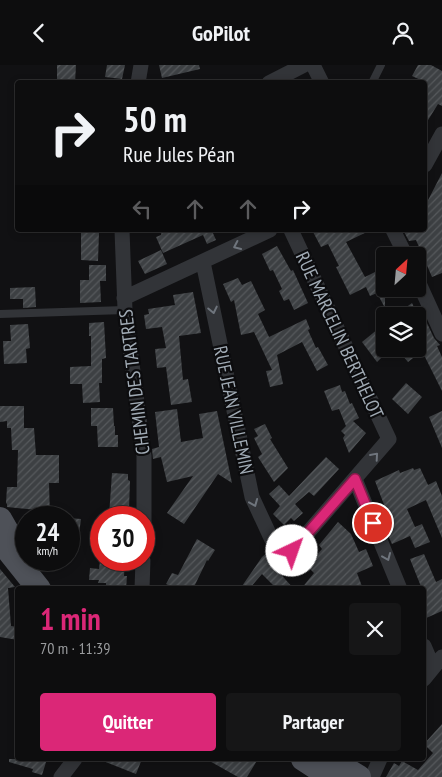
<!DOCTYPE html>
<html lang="fr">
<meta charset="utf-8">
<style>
:root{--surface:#0d0d0e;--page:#161617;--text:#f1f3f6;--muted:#9a9c9e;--line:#2d2d2e;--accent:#db2777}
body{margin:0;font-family:"PT Sans Narrow",sans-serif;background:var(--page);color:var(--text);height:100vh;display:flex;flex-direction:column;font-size:19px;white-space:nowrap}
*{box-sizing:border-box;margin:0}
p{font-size:16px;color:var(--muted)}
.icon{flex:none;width:28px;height:28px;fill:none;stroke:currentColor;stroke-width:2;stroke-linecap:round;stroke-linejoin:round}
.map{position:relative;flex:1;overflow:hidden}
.sheet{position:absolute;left:15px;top:521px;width:411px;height:175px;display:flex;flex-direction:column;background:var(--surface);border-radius:5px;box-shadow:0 2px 8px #0003,0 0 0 1px var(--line)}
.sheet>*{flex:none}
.top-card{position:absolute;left:15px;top:15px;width:412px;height:152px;border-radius:5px;box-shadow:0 2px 8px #0003,0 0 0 1px var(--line);background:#0d0d0e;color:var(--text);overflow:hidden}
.needle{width:32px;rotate:26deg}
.fabs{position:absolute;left:376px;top:182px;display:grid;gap:10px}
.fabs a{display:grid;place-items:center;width:50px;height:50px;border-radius:5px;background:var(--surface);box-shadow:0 2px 8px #0003,0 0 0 1px var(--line);font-size:25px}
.speed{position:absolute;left:15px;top:441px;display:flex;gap:10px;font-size:25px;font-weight:700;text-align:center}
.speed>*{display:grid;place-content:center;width:65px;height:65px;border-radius:50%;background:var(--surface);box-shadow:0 2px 8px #0003,0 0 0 1px var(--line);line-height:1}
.speed small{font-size:12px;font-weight:400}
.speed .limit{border:8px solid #d22;background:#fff;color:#111}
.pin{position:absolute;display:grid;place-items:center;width:42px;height:42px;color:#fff;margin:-21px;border:2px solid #fff;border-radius:50%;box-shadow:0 1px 5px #0007}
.me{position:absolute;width:55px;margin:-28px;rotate:42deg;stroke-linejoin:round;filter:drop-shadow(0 0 4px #0008)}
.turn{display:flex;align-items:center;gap:18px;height:105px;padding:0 25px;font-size:22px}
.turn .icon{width:65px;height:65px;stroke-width:2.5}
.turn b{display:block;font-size:35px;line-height:42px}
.lanes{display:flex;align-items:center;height:48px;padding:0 25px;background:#0003;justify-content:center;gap:25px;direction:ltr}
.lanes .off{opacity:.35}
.round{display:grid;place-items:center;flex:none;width:52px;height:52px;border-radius:5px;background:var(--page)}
.overview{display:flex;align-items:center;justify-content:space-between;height:85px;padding:0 25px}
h1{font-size:30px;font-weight:700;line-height:38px;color:var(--accent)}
.primary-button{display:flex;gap:10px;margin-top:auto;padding:10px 25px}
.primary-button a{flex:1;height:58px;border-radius:5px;background:var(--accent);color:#fff;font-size:20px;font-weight:700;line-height:58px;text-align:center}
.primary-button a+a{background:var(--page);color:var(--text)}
header{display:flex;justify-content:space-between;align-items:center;height:65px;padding:0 25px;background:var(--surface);font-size:22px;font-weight:700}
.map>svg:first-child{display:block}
</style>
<header><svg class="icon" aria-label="back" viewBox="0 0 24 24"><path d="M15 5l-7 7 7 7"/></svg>GoPilot<svg class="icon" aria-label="person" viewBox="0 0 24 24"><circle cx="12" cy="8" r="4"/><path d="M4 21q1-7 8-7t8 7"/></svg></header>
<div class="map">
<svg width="442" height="712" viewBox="0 0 442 712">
<defs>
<pattern id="building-hatch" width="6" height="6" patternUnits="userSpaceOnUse" patternTransform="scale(1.25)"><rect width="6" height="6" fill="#3d4043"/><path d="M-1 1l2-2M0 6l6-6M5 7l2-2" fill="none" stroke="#56595c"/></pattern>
</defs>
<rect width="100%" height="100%" fill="#111113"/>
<path fill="url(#building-hatch)" d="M57 0H76L75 18H57Z
M107 0H125L122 14 105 12Z
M159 0H199L200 4 162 13Z
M418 0H431L442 6V41L438 39 425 60V17L412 11Z
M442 108V208L432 212 416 175 409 176 403 165H425V141Z
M81 165H97V168H99L98 196 81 195Z
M162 165H214L212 166 216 175 207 179 203 170 163 188 156 172 161 170Z
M312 165H371L346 177 365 212 385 202V243L377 228 370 231 366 222 350 230 336 202 339 201 328 179 321 182Z
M277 181 291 206 293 205 308 238 294 245 289 234 284 236 279 226 282 224 273 205 270 206 262 189Z
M161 185 167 199 145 209 138 196Z
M89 200H106V216H100L101 237 80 238V215H89Z
M238 213 242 220 251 216 265 245 258 249 269 272 306 254 310 264 308 265 316 283 318 282 328 300 317 306 302 277 277 290 283 319 270 322 266 306 272 305 254 267 241 270 234 235 231 237 223 219Z
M35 222 36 242 23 243V234H10V223Z
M193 227 201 268 179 271 183 315 188 314 192 337 171 340 166 302 157 303 155 284 166 283 162 262 146 264 144 250 149 249 148 244 175 240 173 230Z
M412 238 418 251H394Z
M426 256 434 273 440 280 437 281 442 292V326L422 286 408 297 397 284H418V260Z
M104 257 106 293 102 294V318H99L100 337 83 338 82 319H70V302L91 301V271H89V258Z
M28 259 30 283 26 284 27 298 4 299 3 276H11L10 260Z
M378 264 385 273V289L377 297 362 277Z
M406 318 422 332 408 349 392 334Z
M340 320 342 327 345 326 350 339 352 338 359 353 353 356 366 368 349 388 343 373 345 370 341 366 346 361 339 344 332 346 324 326Z
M0 341H24V363H34L36 390H59V418H49L50 452H36L37 445 7 442V439L6 438 7 422H17L18 385H12L11 363H7V356L0 357Z
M91 343H113L114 361H115V370H118V382H98L97 361H91Z
M177 344 181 377 203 373 199 349 217 346 232 418 218 409 184 459 167 448 193 411 167 417 161 392 153 394 152 384 159 382 155 347Z
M442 346V383L429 352Z
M265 359 272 373 270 374 288 403 274 417 258 392 262 389 254 373 258 371 254 364Z
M326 392 339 404 314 431 309 427 295 439 303 448 294 456 291 453 284 460 273 449 280 441 269 429 279 420 289 431Z
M413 403 414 405 420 403 428 420 436 416 442 431V473L426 435 407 444 415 462 422 459 430 477 415 483 410 471 392 479 386 466 393 463 375 416 399 405 400 408Z
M112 408 128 409V415L130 416 129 444H127L126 452 109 451Z
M69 453 81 454 78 476 69 475Z
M338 457 351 469 359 487 366 484 373 501 357 508 363 524H301L314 508 307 501 322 484 319 480Z
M197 474 215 485 208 496 207 495 193 524H176L166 519 172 508 178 510Z
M269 486 276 494 273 497 278 503 277 505 294 524H277L262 509 249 524H240L262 492Z
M424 489 436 517 442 514V546L424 554V524H422L410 494Z
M100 495H125L124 511H127L126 524H106V518H98L99 515H89L90 503 99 504Z
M0 504 15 522 8 523 11 561 18 562V575L0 572Z
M442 659V712H386L394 698 399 701 402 696 418 705 433 688 424 679Z
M9 694H47L42 710 32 707 33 704 9 697Z
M98 694H142L136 709Z
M206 694H258L247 712H238Z"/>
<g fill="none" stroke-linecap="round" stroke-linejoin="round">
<path stroke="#323438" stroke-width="8" d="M372 18 381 0
M0 249 125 245"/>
<path stroke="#323438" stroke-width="15" d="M313 0 322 18
M138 18 141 0
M269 18 304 0
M425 100 442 69
M122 165 125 245 144 391V469
M393 165 406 191
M203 197 252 432 272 475 282 487 292 486 389 374 291 165
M418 216 442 269
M124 233 270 165
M355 414 400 524
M142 524 143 495
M424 581 433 602
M424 614 442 592
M61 712 75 694
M372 712 380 694"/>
<path stroke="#4e5158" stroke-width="24" d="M0 454 12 475 22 486
M0 475 39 524
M303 694 331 712
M329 694 359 712"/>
</g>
<defs><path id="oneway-chevron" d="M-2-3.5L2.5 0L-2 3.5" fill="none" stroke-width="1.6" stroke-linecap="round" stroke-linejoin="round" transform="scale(1.25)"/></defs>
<g stroke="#6f757d">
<use href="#oneway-chevron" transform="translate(237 181) rotate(155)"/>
<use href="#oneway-chevron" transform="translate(213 245) rotate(78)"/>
<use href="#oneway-chevron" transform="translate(375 391) rotate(-49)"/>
<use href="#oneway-chevron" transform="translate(254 438) rotate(68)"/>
<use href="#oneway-chevron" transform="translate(387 492) rotate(67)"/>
</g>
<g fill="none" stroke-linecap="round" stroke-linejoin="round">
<g stroke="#8e194d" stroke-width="12">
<path id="route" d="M292 486 355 414 373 458"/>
</g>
<use href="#route" stroke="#db2777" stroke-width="9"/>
</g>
<g text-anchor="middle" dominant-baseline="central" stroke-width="4.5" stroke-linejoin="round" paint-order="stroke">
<g font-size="19" fill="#a1abb5" stroke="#0c0c0e">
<text transform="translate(340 270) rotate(65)">RUE MARCELIN BERTHELOT</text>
<text transform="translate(134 317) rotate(-97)">CHEMIN DES TARTRES</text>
<text transform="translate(234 345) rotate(78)">RUE JEAN VILLEMIN</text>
</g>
</g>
</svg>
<div class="fabs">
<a><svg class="needle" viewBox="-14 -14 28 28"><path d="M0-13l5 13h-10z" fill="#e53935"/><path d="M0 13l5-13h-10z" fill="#9a9c9e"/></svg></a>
<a><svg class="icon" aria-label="layers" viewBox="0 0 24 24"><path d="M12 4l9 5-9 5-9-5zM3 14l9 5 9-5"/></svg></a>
</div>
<div class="speed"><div>24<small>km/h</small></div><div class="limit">30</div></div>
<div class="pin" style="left:373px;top:458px;background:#d93025"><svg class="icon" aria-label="arrive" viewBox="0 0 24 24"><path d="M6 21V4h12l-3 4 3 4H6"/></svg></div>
<svg class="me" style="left:292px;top:486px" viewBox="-20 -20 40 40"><circle r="19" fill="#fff"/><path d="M0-13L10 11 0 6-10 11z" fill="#db2777"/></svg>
<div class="top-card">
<div class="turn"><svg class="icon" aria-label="right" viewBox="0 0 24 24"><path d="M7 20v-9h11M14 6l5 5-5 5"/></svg><div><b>50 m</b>Rue Jules Péan</div></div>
<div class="lanes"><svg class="icon off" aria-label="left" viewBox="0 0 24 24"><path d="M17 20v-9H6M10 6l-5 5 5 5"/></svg><svg class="icon off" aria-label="ahead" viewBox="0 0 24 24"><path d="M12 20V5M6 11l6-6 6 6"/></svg><svg class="icon off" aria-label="ahead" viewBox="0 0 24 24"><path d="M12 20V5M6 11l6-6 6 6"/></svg><svg class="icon" aria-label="right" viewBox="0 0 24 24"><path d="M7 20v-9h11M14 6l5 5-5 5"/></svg></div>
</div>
<section class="sheet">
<div class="overview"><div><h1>1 min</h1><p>70 m · 11:39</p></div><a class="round"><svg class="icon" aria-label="close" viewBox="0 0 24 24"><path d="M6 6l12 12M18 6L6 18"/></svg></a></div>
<div class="primary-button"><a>Quitter</a><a>Partager</a></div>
</section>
</div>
